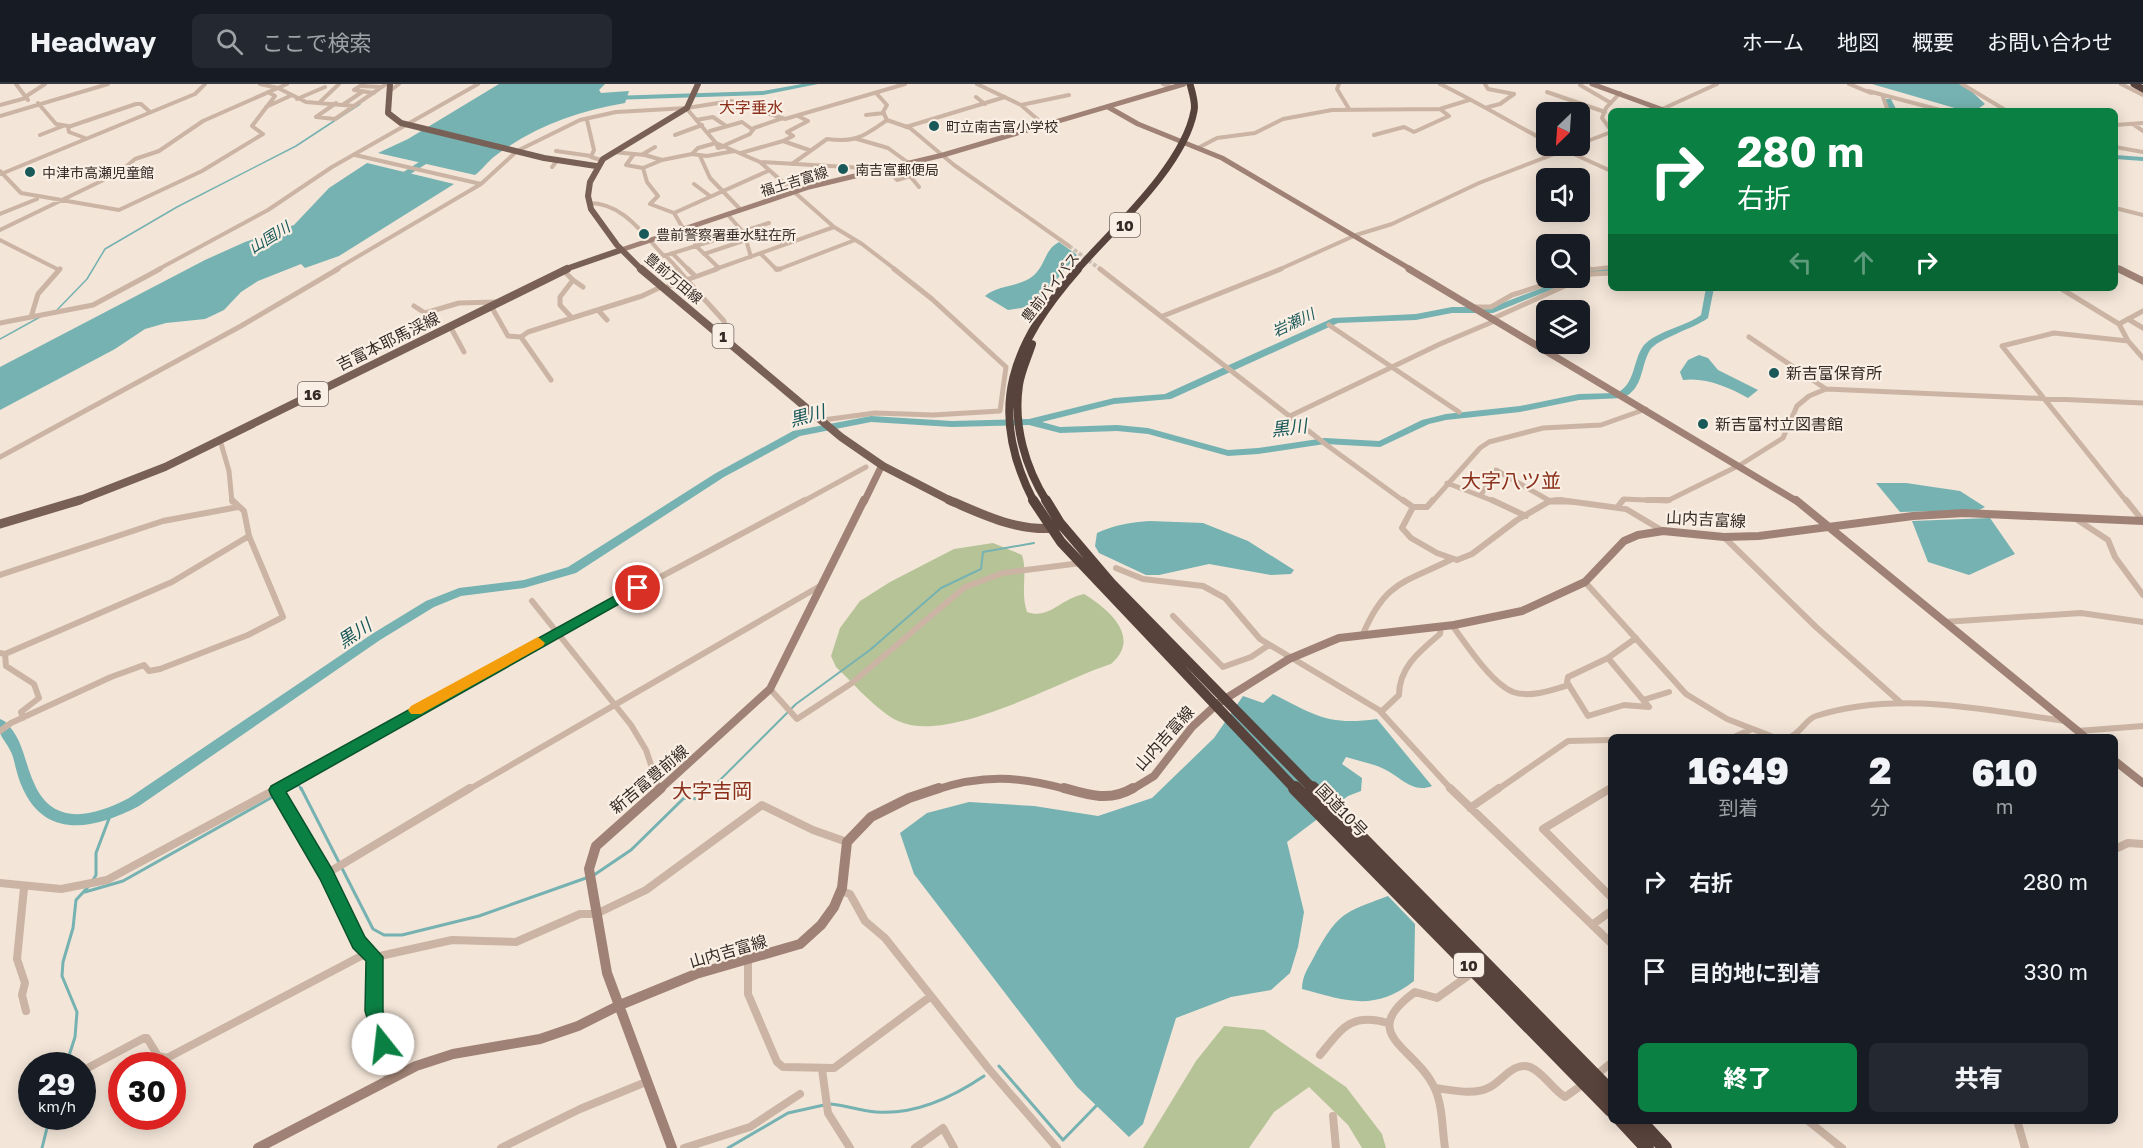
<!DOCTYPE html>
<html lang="ja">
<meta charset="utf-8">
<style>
:root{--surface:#171b24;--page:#242831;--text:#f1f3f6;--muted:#9ea1a6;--line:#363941;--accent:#0b8043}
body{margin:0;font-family:"Golos Text","Noto Sans JP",sans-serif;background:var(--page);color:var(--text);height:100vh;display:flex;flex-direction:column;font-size:22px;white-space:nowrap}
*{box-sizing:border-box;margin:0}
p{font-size:20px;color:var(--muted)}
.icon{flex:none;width:33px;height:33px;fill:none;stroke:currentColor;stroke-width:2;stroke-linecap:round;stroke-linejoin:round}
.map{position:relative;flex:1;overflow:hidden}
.sheet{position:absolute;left:1608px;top:650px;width:510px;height:390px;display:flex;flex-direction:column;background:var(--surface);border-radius:9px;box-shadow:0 3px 15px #0003}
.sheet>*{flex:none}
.hud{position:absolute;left:1608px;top:24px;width:510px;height:183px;border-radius:9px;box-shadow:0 3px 15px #0003;background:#0b8043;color:#fff;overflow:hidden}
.needle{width:39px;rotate:205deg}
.fabs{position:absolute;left:1536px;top:18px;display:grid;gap:12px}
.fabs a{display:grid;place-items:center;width:54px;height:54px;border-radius:9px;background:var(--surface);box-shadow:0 3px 15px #0003;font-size:30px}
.speed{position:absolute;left:18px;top:968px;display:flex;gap:12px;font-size:30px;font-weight:700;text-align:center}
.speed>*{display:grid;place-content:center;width:78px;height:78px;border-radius:50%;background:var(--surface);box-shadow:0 3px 15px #0003;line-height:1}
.speed small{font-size:15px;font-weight:400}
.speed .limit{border:9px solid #d22;background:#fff;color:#111}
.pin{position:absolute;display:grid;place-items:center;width:51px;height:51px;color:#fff;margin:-26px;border:3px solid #fff;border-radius:50%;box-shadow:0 2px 6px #0007}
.me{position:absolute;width:66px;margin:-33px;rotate:344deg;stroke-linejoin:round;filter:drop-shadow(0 0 4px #0008)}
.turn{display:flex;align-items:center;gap:21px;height:126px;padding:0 30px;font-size:27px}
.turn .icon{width:78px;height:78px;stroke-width:2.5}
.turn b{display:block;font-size:42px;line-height:51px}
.lanes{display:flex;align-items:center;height:57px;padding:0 30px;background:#0003;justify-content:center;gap:30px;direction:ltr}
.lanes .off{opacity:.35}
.eta{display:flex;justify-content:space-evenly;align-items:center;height:102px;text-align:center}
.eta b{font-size:36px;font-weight:800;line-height:42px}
.cta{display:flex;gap:12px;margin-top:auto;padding:12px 30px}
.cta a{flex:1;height:69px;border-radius:9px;background:var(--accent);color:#fff;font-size:24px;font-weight:800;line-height:69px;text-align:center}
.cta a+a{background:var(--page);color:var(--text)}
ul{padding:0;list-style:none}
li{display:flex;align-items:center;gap:18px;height:90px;padding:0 30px}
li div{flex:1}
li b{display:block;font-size:22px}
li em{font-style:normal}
header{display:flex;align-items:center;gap:36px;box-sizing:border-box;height:84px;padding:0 30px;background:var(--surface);border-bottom:2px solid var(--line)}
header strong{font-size:28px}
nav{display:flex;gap:33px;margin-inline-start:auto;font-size:21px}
.search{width:420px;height:54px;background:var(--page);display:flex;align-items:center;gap:15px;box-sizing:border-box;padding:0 21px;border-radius:9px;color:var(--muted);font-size:22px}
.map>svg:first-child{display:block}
</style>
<header>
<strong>Headway</strong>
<div class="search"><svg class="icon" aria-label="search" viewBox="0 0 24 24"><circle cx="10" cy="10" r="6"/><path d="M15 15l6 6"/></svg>ここで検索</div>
<nav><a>ホーム</a><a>地図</a><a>概要</a><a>お問い合わせ</a></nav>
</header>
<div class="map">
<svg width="2143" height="1064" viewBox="0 0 2143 1064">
<rect width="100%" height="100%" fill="#f3e5d8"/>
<path fill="#b6c397" d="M993 459 1022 471C1028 490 1020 507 1027 528 1049 536 1060 515 1084 510 1109 525 1142 554 1111 580 1060 596 949 661 898 637 877 627 853 599 836 583L831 572 840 544 860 517 890 498 954 465Z
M1224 942 1264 946 1346 1003 1382 1050 1386 1064H1362L1348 1041 1309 1003 1274 1028 1249 1064H1143L1196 977Z"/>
<path fill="#75b2b1" d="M499 0H605L599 6 601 9 629 7 625 19C578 27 533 43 495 72 487 78 483 85 475 91L378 69 408 55Z
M1872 0H1959L1969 5 1985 20 1975 27H1965Z
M367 79 454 100 339 172 305 184 301 180 258 197 241 208 224 226 205 235 166 239 145 245 115 265 0 326V283L205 176 245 158 294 141 329 104Z
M1059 158 1077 171 1035 222 1008 226 985 212C997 201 1020 203 1033 192 1046 181 1044 166 1059 158Z
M1699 271 1708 274 1718 286 1758 306 1748 314C1729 303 1705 293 1683 296L1680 288 1688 276Z
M1876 399H1906L1960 407 1985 423 1979 426 1900 428Z
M1990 434 2015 470 1969 491 1928 478 1912 437Z
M1150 437 1203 439 1248 457 1294 486 1291 490 1271 491 1209 480 1159 491H1146L1099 469 1095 462 1097 449C1114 441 1131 438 1150 437Z
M1273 610C1315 631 1328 642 1377 635L1432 702C1412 710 1400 692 1384 685 1372 679 1358 677 1346 673L1342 680 1362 694 1361 707 1348 712 1287 758 1304 828 1298 863 1290 889 1271 906 1231 913 1176 934 1143 1040 1129 1053 1077 1003 914 790 900 749 927 729 969 718 1034 722 1098 732 1152 714 1214 654 1243 612 1263 619Z
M1388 812 1415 840 1414 897C1374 928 1347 917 1302 905 1302 891 1309 883 1315 871 1339 828 1343 829 1388 812Z"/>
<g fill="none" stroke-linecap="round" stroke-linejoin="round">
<path stroke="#75b2b1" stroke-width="1.5" d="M57 226 87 195 105 165 177 123 296 62 360 20
M0 255 40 233"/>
<path stroke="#75b2b1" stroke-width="2" d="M288 706 299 701 301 706
M710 706 796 620 870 566 941 504 981 485 983 468 1034 459"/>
<path stroke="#75b2b1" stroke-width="3" d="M301 704 373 845 384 851H402L479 832 586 794
M281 709 292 704
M594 791 631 766 684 714 701 715 712 704
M93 796 96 791V769L110 732
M85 808 123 797 276 711
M66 981 75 953 77 928 62 892 63 878 73 844 76 816 88 803
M999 982 1063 1056 1097 1021
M830 1020C846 1021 860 1027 876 1028 914 1031 953 1013 984 992
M42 1064 50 1032
M728 1064 788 1029 824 1021"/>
<path fill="#75b2b1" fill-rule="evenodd" d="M802 0H818L763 11 612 16 608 14 612 12 763 7Z
M1885 15H1891L1897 27H1889Z
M433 69 440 71 398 98 391 96Z
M2115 71 2143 73V77L2115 75Z
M1611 183V189H1593L1493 229H1452L1416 236 1338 239 1171 315 1114 320 1042 338 1060 343 1117 341 1148 344 1228 366 1258 364 1325 354 1379 357 1422 336 1446 330 1520 322 1579 310 1617 309C1635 300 1633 278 1642 264 1652 248 1685 243 1701 231L1706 204H1714L1708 234C1695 244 1657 255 1650 266 1640 283 1644 304 1623 314L1579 316 1520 328 1446 336 1429 340 1380 363 1325 360 1258 370 1228 372 1148 350 1117 347 1060 349 1029 341 952 343 871 338 800 352 724 393 576 489 524 504 461 512 434 523 380 556 139 722C97 744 47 757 23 705 18 695 16 684 13 673 10 663 2 655 0 649 0 645 0 639 0 635 5 637 7 639 10 643 24 660 25 680 34 699 53 744 95 732 129 714L372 550 426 517 459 504 524 496 568 483 716 389 793 347 871 332 952 337 1029 335 1114 314 1165 310 1333 234 1416 230 1452 223H1492L1568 194H1580V189L1591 183Z"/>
<path stroke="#cdc0b4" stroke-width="4" stroke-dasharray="4 2" stroke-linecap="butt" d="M1069 162 1100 185"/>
<path stroke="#cbb4a3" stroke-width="4" d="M16 0 28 16
M260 0 278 4 306 18 355 22
M363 0 354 6 374 9
M977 0 1021 21 1044 41
M1163 0 1172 3
M1339 0 1337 5 1349 25
M1440 0C1477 18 1510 38 1546 57
M1485 0 1488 5 1514 10 1500 20 1488 23
M1849 0 1871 9
M1962 0 2007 27
M2121 0 2143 11
M1580 1 1611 19
M361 2 380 3
M391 6 399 0
M1868 7 1944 27
M1547 8 1605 28
M876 9 887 21 883 28 887 36 910 44 954 81 1069 162
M25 13 45 0
M976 13 985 20
M1883 13 1888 27
M297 15 325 3
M320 18 339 0
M38 19 56 40 68 42 69 48 85 54
M336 19 316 33 335 35 386 0
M344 20 362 8
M0 21 26 14
M1021 21 1069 11
M266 23 290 12
M687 25 716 59 760 78 881 85
M733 26 753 22
M1658 27 1717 0
M1570 28 1584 21
M866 31 884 29
M0 32 108 0
M587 36 594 66 591 73 601 76
M696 36 713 33 726 42
M2133 40 2143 47
M2115 41 2143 39
M68 43 136 20H141L150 28
M906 43 1005 13
M1611 46 1602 34 1606 24 1620 9
M710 47 742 38 753 46
M40 51 63 42
M675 51 702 41
M1374 51 1404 43 1414 48 1449 32 1440 25
M857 55 888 64 910 80
M783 57 793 52 787 48 808 37 798 32
M725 61 750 50 754 44 783 34
M1556 62 1611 87
M2115 63 2143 68
M1198 64 1217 54 1255 49 1283 35 1332 26 1440 25 1469 16
M556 67 591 72
M613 68 645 71 662 76 692 70 707 72 734 67
M741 69 783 57 809 66
M634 70 626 81 643 84 647 98 658 112 650 120 674 129 768 87
M643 70 655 63
M692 70 698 64 716 59 718 64 726 62
M355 71 481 100
M700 72 710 94 741 126
M760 78 834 143 862 160 896 186
M792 80 827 55C856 59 864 52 887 36
M552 83 557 77
M643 84 662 76
M887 85 897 96 910 92 919 103
M0 87 21 109 119 126 202 87 263 50 252 42 275 12 268 8
M1 90 195 10 205 0
M694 100 710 112
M589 119C623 119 642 149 664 172L769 139
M2115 124 2143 131
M674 129 684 146
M0 130 37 115
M728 131 744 149 751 173
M0 146 120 88 135 75 159 67 203 37 287 0
M744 149 763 148 786 160
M0 156 59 186
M695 161 719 184
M672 169 689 186
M704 170 746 156
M761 170 777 186 855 156
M665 171 679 186
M157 186 268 126 332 83 478 0
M335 186 481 100 517 67 580 36 616 28 687 24 731 17 785 35 905 0
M713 186 834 143
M1278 186 1356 151 1392 140 1479 99 1611 48
M1585 186 1611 183"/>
<path stroke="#cbb4a3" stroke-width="5" d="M677 185 724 237 726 249 722 251
M688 185 694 191
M776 185H780
M1100 185 1328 362 1405 418
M563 186 573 196 560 213V221L572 234 642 212 663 202
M1580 188 1590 185
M573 196 583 203
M664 204 717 185
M2060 204 2119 240 2128 257 2143 274
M414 222 425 229 459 219 497 218
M491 222 508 252 521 253
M1475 223H1491L1512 211 1565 194
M598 226 607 236
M1163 232 1281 185
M31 233 38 210 60 185
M1494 234 1591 190 1611 189
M2128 235 2143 244
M0 239 93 221 160 185
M2119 240 2143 227
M1329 241 1459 328
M450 242 464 268
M1749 253 1826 305
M551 296 521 253 528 248 572 234
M1290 332 1440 260 1497 236
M823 336 875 329 933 331 1000 327 1006 283 932 215 894 185
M220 356 229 387 232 418
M0 373 241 242 338 185
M1447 399 1496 418
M1481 411 1496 386 1550 417
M802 418 866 383
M1432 418 1480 364 1489 358 1543 344 1601 341 1646 325
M1549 418H1575
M1622 418 1624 415 1667 417 1740 381 1783 354 1797 322 1809 312 1826 305 2143 319
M2127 418 2002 262 2054 249 2128 257"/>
<path stroke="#cbb4a3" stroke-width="6" d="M1403 416 1413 423 1402 444 1411 454 1437 469 1457 476 1472 470 1517 436 1550 417 1558 416
M1492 416 1526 432
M1560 416 1626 425 1663 447
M1647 416H1669
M2126 416 2143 437
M1619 421 1623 416
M1413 423H1427L1433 416
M2076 435 2108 456 2115 473 2143 511
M1724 453 1816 543 1900 618
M1116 484 1143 495 1203 502 1225 514 1260 555 1379 626 1452 706
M0 491 163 437 238 423
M1585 498 1686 610 1727 635 1771 652
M532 517 631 641 646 666 659 704
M1173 532 1223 583 1251 573 1269 561
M1944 538 2081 529 2143 538
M1452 541C1466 560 1491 599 1513 608 1530 614 1553 606 1569 601
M1363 550C1386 496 1405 499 1452 475
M0 569 5 570 172 498 249 452
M5 570 6 582 34 600 39 614 21 628 23 634
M1608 574 1649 623 1624 621 1588 632 1567 598 1568 593Z
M1608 574 1636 554
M770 605 797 635 852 599 965 503 1003 489 1081 479
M1643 616 1669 608
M1381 628 1399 611C1399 583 1420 567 1440 550L1441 542
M0 647 11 639 111 593 144 581 149 587 160 585 248 551 283 533 249 452 244 427 232 416
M2078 647 2143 642
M1736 652 1750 646
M1792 652C1802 647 1806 635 1816 632 1897 606 1984 626 2065 637
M275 706 523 566 805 416
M468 706 820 502
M1497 706 1568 657 1611 656
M1608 706 1611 704"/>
<path stroke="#cbb4a3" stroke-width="8" d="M1450 704 1611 859
M1611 704 1543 745 1611 813
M277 706 326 790 359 859 374 873V927L383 960 388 995
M1470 724 1499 704
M2115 765 2128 759 2143 760
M326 790 470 704
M0 799 61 805 107 796 278 704
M24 804 17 875 25 899 22 911 26 927
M841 807 850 810 865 837 885 854 988 984 1057 1064
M1592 841 1611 827
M748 875V910L777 978 783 983 834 984 931 912
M1320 971C1342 944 1351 928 1388 939
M822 985 828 1029 850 1064
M82 987 144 954H147L158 972 167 974 365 870 380 872 452 856 516 858 580 830H596L646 806 762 721 813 746 847 758
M1595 992 1611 979
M1435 1004C1452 1006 1474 1012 1490 1003 1502 997 1514 977 1530 983 1544 989 1552 1005 1565 1013L1585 999
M1333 1032 1336 1064
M1807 1036 1842 1064
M2017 1036 2025 1064
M501 1064 580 1025 646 998
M684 1064 750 1043 800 1010
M915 1064 943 1044 954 1064
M1445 1064C1442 1045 1443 1023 1435 1005 1417 963 1355 951 1415 908L1437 914 1475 887"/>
<path stroke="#9f8275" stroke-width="5" d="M1592 0 1666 27
M1108 23 1138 40 1222 74 1412 186
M621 166 809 103 943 71 1184 0
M2115 183 2122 186"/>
<path stroke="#9f8275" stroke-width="7" d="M1409 185 1798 418
M2119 185 2143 197
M864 418 882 381"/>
<path stroke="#9f8275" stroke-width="8" d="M1796 416 2084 652
M2115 677 2143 699
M659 706 770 605 864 416
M935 706C983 690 1020 692 1069 706
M1131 706 1154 692 1192 643 1217 620 1289 575 1339 554 1454 541 1522 527 1585 498 1624 457 1638 451 1663 447 1724 453 1759 452 1913 432 1964 429 2143 437"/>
<path stroke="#9f8275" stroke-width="10" d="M661 704 596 762 589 785 607 889 672 1064
M1064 704C1088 711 1110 718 1133 704
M258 1064 416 982 453 970 540 955 578 942 620 921 696 890 800 860 821 841 834 823 842 804 847 758 871 733 909 714 939 704"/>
<path stroke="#796056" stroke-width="6" d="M390 0 388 29 401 39 544 74 596 82
M563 186 621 166
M642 186 617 161 591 125 588 112 590 98 603 75 687 24 698 0"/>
<path stroke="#796056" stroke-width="8" d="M641 185 841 353 883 382 953 418
M75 418 165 383 567 185"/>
<path stroke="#796056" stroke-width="9" d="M949 416C983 431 1019 448 1056 444
M0 440 80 416"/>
<path stroke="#58433c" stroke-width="7" d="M2134 0 2143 5
M1077 186C1113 145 1184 82 1194 27 1196 19 1192 8 1190 0"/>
<path stroke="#58433c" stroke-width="8" d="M1032 260C1028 273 1021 287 1019 301 1013 341 1025 383 1047 418
M1034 418C985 324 1013 259 1078 185"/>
<path stroke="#58433c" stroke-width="10" d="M1033 416 1061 458 1296 706
M1046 416 1060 439 1111 499 1314 706"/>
<path stroke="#58433c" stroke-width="14" d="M1295 704 1611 1026
M1312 704 1611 1008
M1621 1036 1647 1064
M1639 1036 1665 1064"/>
</g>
<path fill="#0b8043" stroke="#07532c" stroke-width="1.5" d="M638 499 642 500V507L286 708 332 785 365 853 383 873V927L392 960 390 966 383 969 377 966 365 927 366 877 353 864 320 795 271 711 269 706 271 702Z"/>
<path fill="#f59e0b" d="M538 553 545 559 543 562 421 630H411L408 626 411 622Z"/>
<g fill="#19595a" stroke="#faefe4" stroke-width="2">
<circle cx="934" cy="42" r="6"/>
<circle cx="843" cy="85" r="6"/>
<circle cx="30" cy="88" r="6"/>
<circle cx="644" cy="150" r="6"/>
<circle cx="1774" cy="289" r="6"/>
<circle cx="1703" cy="340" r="6"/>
</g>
<g text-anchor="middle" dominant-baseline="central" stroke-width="4.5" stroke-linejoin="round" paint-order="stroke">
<g font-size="14" fill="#362a26" stroke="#faefe4" text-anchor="start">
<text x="946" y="42">町立南吉富小学校</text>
<text x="855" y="85">南吉富郵便局</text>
<text x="42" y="88">中津市高瀬児童館</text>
<text x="656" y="150">豊前警察署垂水駐在所</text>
</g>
<g font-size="14" fill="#362a26" stroke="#faefe4">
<text transform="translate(794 97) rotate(-17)">福土吉富線</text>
<text transform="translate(674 194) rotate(40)">豊前万田線</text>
<text transform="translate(1050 203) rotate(-52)">豊前バイパス</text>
</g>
<g fill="#faefe4" stroke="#71655f" stroke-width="1.5">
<rect x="1110" y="129" width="30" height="24" rx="4.5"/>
<rect x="712.5" y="240" width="21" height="24" rx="4.5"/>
<rect x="298" y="298" width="30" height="24" rx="4.5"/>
<rect x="1454" y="869" width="30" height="24" rx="4.5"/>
</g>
<g font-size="15" font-weight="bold" fill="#362a26">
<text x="1125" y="141">10</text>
<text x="723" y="252">1</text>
<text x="313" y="310">16</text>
<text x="1469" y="881">10</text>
</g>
<g font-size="15" font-style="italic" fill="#19595a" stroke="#faefe4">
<text transform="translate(269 153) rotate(-32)">山国川</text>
<text transform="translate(1293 238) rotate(-25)">岩瀬川</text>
</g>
<g font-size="16" fill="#8a2f1a" stroke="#faefe4">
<text x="751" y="23">大字垂水</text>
</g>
<g font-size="16" fill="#362a26" stroke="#faefe4">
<text transform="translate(388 257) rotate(-26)">吉富本耶馬渓線</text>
<text transform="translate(1706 435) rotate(3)">山内吉富線</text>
<text transform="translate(1164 654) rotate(-48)">山内吉富線</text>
<text transform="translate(649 695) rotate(-40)">新吉富豊前線</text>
<text transform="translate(1342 726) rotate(46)">国道10号</text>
<text transform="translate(728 867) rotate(-16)">山内吉富線</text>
</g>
<g font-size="16" fill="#362a26" stroke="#faefe4" text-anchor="start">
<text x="1786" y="289">新吉富保育所</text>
<text x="1715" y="340">新吉富村立図書館</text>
</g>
<g font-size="18" font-style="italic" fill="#19595a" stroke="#faefe4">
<text transform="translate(807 331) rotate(-15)">黒川</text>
<text transform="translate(1289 343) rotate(-7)">黒川</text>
<text transform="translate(354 549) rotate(-34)">黒川</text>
</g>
<g font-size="20" fill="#8a2f1a" stroke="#faefe4">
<text x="1511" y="396">大字八ツ並</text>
<text x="712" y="706">大字吉岡</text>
</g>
</g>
</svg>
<div class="fabs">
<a><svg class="needle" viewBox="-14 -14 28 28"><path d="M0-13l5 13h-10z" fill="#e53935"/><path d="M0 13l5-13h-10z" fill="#9ea1a6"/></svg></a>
<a><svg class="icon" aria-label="sound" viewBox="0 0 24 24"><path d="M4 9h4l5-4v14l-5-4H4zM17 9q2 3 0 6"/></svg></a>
<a><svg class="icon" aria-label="search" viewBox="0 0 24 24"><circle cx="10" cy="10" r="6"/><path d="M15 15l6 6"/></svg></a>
<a><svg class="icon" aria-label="layers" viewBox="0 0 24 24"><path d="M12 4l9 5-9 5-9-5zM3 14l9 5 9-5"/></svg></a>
</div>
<div class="speed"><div>29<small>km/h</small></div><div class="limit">30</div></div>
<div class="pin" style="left:638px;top:504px;background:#d93025"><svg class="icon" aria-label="arrive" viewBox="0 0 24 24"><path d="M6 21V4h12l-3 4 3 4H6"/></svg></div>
<svg class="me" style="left:383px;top:960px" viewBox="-20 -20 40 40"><circle r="19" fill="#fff"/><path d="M0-13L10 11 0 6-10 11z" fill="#0b8043"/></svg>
<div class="hud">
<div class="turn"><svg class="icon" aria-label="right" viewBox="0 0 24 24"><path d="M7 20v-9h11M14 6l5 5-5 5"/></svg><div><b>280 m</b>右折</div></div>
<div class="lanes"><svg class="icon off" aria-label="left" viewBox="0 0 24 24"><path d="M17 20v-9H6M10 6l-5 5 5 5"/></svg><svg class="icon off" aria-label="ahead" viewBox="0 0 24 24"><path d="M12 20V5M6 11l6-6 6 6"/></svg><svg class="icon" aria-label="right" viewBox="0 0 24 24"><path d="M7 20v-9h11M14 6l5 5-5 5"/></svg></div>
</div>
<section class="sheet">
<div class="eta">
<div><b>16:49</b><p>到着</p></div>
<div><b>2</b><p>分</p></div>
<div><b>610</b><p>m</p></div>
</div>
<ul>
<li><svg class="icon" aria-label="right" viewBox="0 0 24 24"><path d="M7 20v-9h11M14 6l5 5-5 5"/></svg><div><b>右折</b></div><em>280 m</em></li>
<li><svg class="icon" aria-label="arrive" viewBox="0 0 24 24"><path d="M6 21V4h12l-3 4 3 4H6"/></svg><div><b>目的地に到着</b></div><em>330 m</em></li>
</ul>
<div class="cta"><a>終了</a><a>共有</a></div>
</section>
</div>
